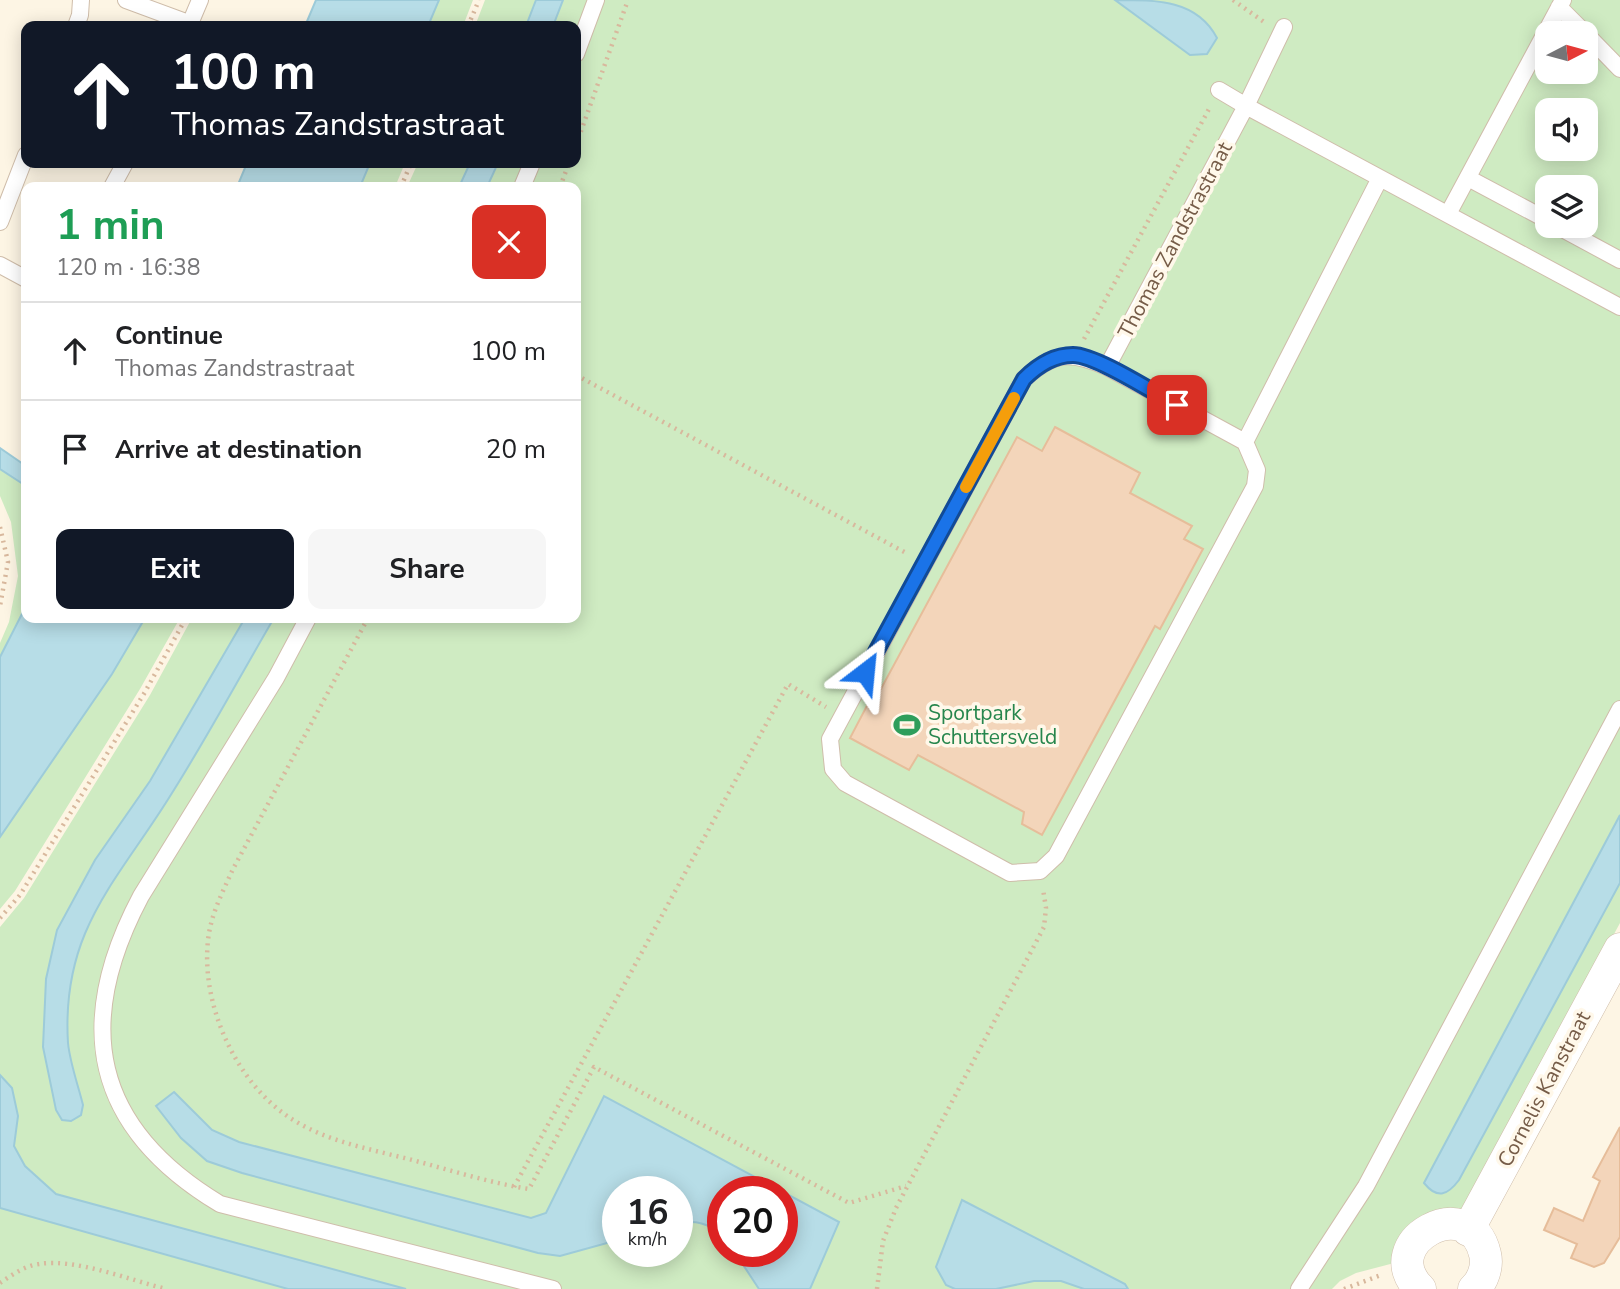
<!DOCTYPE html>
<meta charset="utf-8">
<style>
:root{--surface:#fff;--page:#f6f6f6;--text:#202124;--muted:#757577;--line:#e0e0e0;--accent:#111827}
body{margin:0;font-family:"Nunito Sans",sans-serif;background:var(--page);color:var(--text);height:100vh;display:flex;flex-direction:column;font-size:26px;white-space:nowrap}
*{box-sizing:border-box;margin:0}
p{font-size:23px;color:var(--muted)}
.icon{flex:none;width:38px;height:38px;fill:none;stroke:currentColor;stroke-width:2;stroke-linecap:round;stroke-linejoin:round}
.map{position:relative;flex:1;overflow:hidden}
.panel{position:absolute;left:21px;top:182px;width:560px;height:441px;display:flex;flex-direction:column;background:var(--surface);border-radius:14px;box-shadow:0 4px 18px #0003}
.panel>*{flex:none}
.guide{position:absolute;left:21px;top:21px;width:560px;height:147px;border-radius:14px;box-shadow:0 4px 18px #0003;background:#111827;color:#fff;overflow:hidden}
.needle{width:46px;rotate:84deg}
.buttons{position:absolute;left:1535px;top:21px;display:grid;gap:14px}
.buttons a{display:grid;place-items:center;width:63px;height:63px;border-radius:14px;background:var(--surface);box-shadow:0 4px 18px #0003;font-size:35px}
.speed{position:absolute;left:602px;top:1176px;display:flex;gap:14px;font-size:35px;font-weight:700;text-align:center}
.speed>*{display:grid;place-content:center;width:91px;height:91px;border-radius:50%;background:var(--surface);box-shadow:0 4px 18px #0003;line-height:1}
.speed small{font-size:18px;font-weight:400}
.speed .limit{border:10px solid #d22;background:#fff;color:#111}
.pin{position:absolute;display:grid;place-items:center;width:60px;height:60px;color:#fff;margin:-30px;border-radius:14px;box-shadow:0 4px 10px #0006}
.me{position:absolute;width:77px;margin:-38px;rotate:29deg;stroke-linejoin:round;filter:drop-shadow(0 0 5px #0008)}
.turn{display:flex;align-items:center;gap:24px;height:147px;padding:0 35px;font-size:32px}
.turn .icon{width:91px;height:91px;stroke-width:2.5}
.turn b{display:block;font-size:49px;line-height:60px}
.round{display:grid;place-items:center;flex:none;width:74px;height:74px;border-radius:14px;background:var(--page)}
.headline{display:flex;align-items:center;justify-content:space-between;height:119px;padding:0 35px}
h1{font-size:42px;font-weight:700;line-height:52px;color:#1e9e55}
.action{display:flex;gap:14px;margin-top:auto;padding:14px 35px}
.action a{flex:1;height:80px;border-radius:14px;background:var(--accent);color:#fff;font-size:28px;font-weight:700;line-height:80px;text-align:center}
.action a+a{background:var(--page);color:var(--text)}
ul{padding:0;list-style:none}
li{display:flex;align-items:center;gap:21px;height:98px;padding:0 35px;border-top:2px solid var(--line)}
li div{flex:1}
li b{display:block;font-size:26px}
li em{font-style:normal}
.map>svg:first-child{display:block}
</style>
<div class="map">
<svg width="1620" height="1289" viewBox="0 0 1620 1289">
<rect width="100%" height="100%" fill="#fdf5e4"/>
<path fill="#cfebc2" fill-rule="evenodd" d="M439 0H473L463 26H428Z
M485 0H536L526 26H475Z
M550 0H1620V832L1459 1180 1620 883V923L1462 1214 1398 1262 1356 1273 1340 1281 1332 1289H369L41 1199 9 1151 12 1088 0 1075V927L24 898 150 695 192 618H245L150 781 95 860 57 930 46 979 43 1047 72 925 260 618H576V187H473L484 163H576V26H539ZM1547 33H1586V72H1547ZM1547 110H1586V149H1547ZM1547 187H1586V226H1547ZM618 1192H677V1251H618ZM723 1192H782V1251H723Z
M370 163H405L395 187H360Z
M418 163H470L459 187H407Z
M0 469 26 486V606L0 657V643L9 622 18 576 11 522 0 496Z
M145 618H180L140 689 15 891 0 909V837L112 674Z
M0 1208 288 1289H0Z"/>
<path fill="#b7dde7" stroke="#9dcbd9" stroke-width="2" d="M316 0H439L428 26H305Z
M536 0H563L553 26H526Z
M1115 0C1158 0 1197 0 1217 38L1207 54 1190 55Z
M247 163H370L360 187H237Z
M470 163H498L487 187H459Z
M0 448 26 466V486L0 469Z
M26 606V618H145L112 674 0 837V657Z
M245 618H274C240 676 208 736 172 793 118 881 61 929 68 1043 70 1063 78 1085 83 1105L81 1115 71 1121 62 1120 56 1110 43 1047 46 979 57 930 95 860 150 781Z
M1620 815V883L1459 1180C1447 1196 1437 1199 1424 1183Z
M0 1075 12 1088 18 1116 14 1146 25 1166 56 1194 406 1289H288L0 1208Z
M174 1092 212 1130 239 1142 531 1218 546 1213 604 1096 839 1222 810 1289H759L734 1251H782V1192H723V1235C709 1224 695 1219 677 1224V1192H618V1240L560 1256 538 1253 242 1173 207 1161 181 1138 156 1106Z
M962 1200 1125 1284 1128 1289H1084L1061 1281H1034L996 1289H955L946 1285 936 1267Z"/>
<path fill="#f3d5ba" stroke="#e6bd9a" stroke-width="2" d="M1055 427 1140 473 1130 493 1192 526 1184 539 1203 549 1160 629 1155 626 1042 835 1022 824 1024 812 918 755 909 770 850 738 871 698 875 700 1017 437 1042 451Z
M1620 1127V1237L1604 1263 1594 1267 1571 1258 1577 1244 1544 1230 1554 1208 1583 1221 1600 1181 1593 1177Z"/>
<g fill="none" stroke-linecap="round" stroke-linejoin="round">
<g stroke="#cfbdaa" stroke-width="18">
<path id="lane" d="M126 0 191 24
M1559 7 1585 33
M76 26 80 15 81 0
M189 26 200 0
M1586 34 1620 69
M576 54 596 0
M1219 90 1246 106 1284 27
M1380 178 1245 442 1107 367 1246 106 1620 307
M1468 178 1547 220
M112 187 125 163
M522 187 532 163
M1448 214 1563 0
M0 222 26 155
M1557 226 1620 260
M0 265 26 279
M1107 367C1071 351 1054 351 1024 379L830 739 833 769 845 783 1010 873 1040 871 1056 856 1255 486 1257 470 1245 442
M308 618 276 678 141 896C73 1024 92 1127 220 1204L553 1289
M1299 1289 1366 1186 1620 709"/>
</g>
<g stroke="#cfbdaa" stroke-width="33">
<path id="street" d="M1468 1230 1620 949
M1420 1289C1373 1243 1470 1189 1485 1254 1488 1266 1483 1281 1474 1289"/>
</g>
<path stroke="#d8b89d" stroke-width="4.5" stroke-dasharray="2 5" stroke-linecap="butt" d="M1233 0 1264 22
M468 26 479 0
M576 145 628 0
M401 187 411 163
M560 187 569 163
M1084 339 1209 109
M576 375 908 554
M0 527 8 562 0 606
M368 618 233 869C224 889 213 910 209 933 198 1001 236 1086 295 1121 331 1143 375 1150 416 1161 453 1171 491 1183 529 1189L594 1067 849 1203 906 1186
M0 918 20 895 145 692 186 618
M514 1187 788 684 826 707
M0 1283C12 1275 24 1266 39 1264 75 1258 130 1280 166 1289
M877 1289 883 1241 896 1208 1044 927 1046 908 1043 889
M1344 1289 1381 1275"/>
<use href="#lane" stroke="#fff" stroke-width="16"/>
<use href="#street" stroke="#fff" stroke-width="32"/>
</g>
<g fill="none" stroke-linecap="round" stroke-linejoin="round">
<g stroke="#114b97" stroke-width="18">
<path id="route" d="M865 672 1024 379C1037 366 1054 355 1073 355 1096 355 1154 393 1177 405"/>
</g>
<use href="#route" stroke="#1a73e8" stroke-width="12"/>
<path stroke="#f59e0b" stroke-width="12" d="M966 487 1014 398"/>
</g>
<defs>
<g id="stadium-bare" transform="scale(2.1)"><path d="M0-5a6.5 5 0 1 0 0 10a6.5 5 0 1 0 0-10ZM-3.5-1.8h7v3.6h-7Z" fill="#2e9e5b" stroke="#fff8ea" stroke-width="2.5" paint-order="stroke"/></g>
</defs>
<g fill-rule="evenodd">
<use href="#stadium-bare" x="907" y="725"/>
</g>
<g text-anchor="middle" dominant-baseline="central" stroke-width="7" stroke-linejoin="round" paint-order="stroke">
<g font-size="21" fill="#765c48" stroke="#fff8ea">
<text transform="translate(1175 240) rotate(-62)">Thomas Zandstrastraat</text>
<text transform="translate(1544 1089) rotate(-62)">Cornelis Kanstraat</text>
</g>
<g font-size="21" fill="#27864d" stroke="#fff8ea" text-anchor="start">
<text x="928" y="713">Sportpark<tspan x="928" dy="24">Schuttersveld</tspan></text>
</g>
</g>
</svg>
<div class="buttons">
<a><svg class="needle" viewBox="-14 -14 28 28"><path d="M0-13l5 13h-10z" fill="#e53935"/><path d="M0 13l5-13h-10z" fill="#757577"/></svg></a>
<a><svg class="icon" aria-label="sound" viewBox="0 0 24 24"><path d="M4 9h4l5-4v14l-5-4H4zM17 9q2 3 0 6"/></svg></a>
<a><svg class="icon" aria-label="layers" viewBox="0 0 24 24"><path d="M12 4l9 5-9 5-9-5zM3 14l9 5 9-5"/></svg></a>
</div>
<div class="speed"><div>16<small>km/h</small></div><div class="limit">20</div></div>
<div class="pin" style="left:1177px;top:405px;background:#d93025"><svg class="icon" aria-label="arrive" viewBox="0 0 24 24"><path d="M6 21V4h12l-3 4 3 4H6"/></svg></div>
<svg class="me" style="left:865px;top:672px" viewBox="-20 -20 40 40"><path d="M0-17L14 15 0 8-14 15z" fill="#1a73e8" stroke="#fff" stroke-width="4"/></svg>
<div class="guide">
<div class="turn"><svg class="icon" aria-label="ahead" viewBox="0 0 24 24"><path d="M12 20V5M6 11l6-6 6 6"/></svg><div><b>100 m</b>Thomas Zandstrastraat</div></div>
</div>
<section class="panel">
<div class="headline"><div><h1>1 min</h1><p>120 m · 16:38</p></div><a class="round" style="background:#d93025;color:#fff"><svg class="icon" aria-label="close" viewBox="0 0 24 24"><path d="M6 6l12 12M18 6L6 18"/></svg></a></div>
<ul>
<li><svg class="icon" aria-label="ahead" viewBox="0 0 24 24"><path d="M12 20V5M6 11l6-6 6 6"/></svg><div><b>Continue</b><p>Thomas Zandstrastraat</p></div><em>100 m</em></li>
<li><svg class="icon" aria-label="arrive" viewBox="0 0 24 24"><path d="M6 21V4h12l-3 4 3 4H6"/></svg><div><b>Arrive at destination</b></div><em>20 m</em></li>
</ul>
<div class="action"><a>Exit</a><a>Share</a></div>
</section>
</div>
